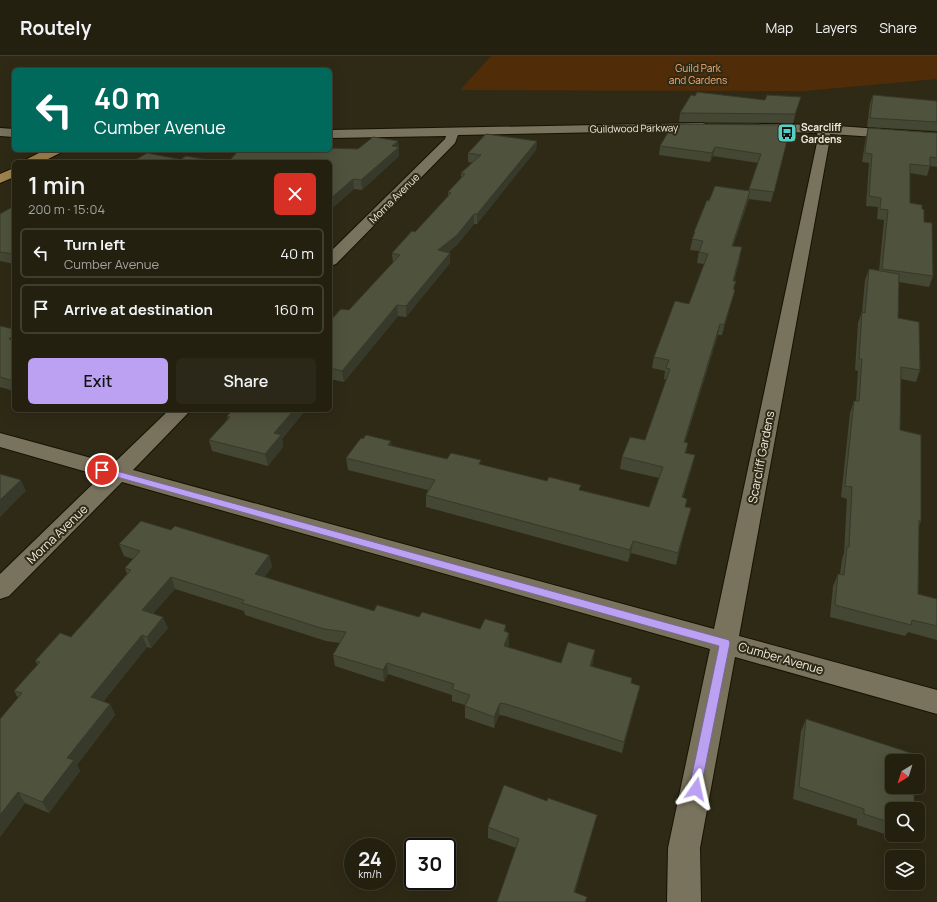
<!DOCTYPE html>
<meta charset="utf-8">
<style>
:root{--surface:#232010;--page:#2b2819;--text:#f1f3f6;--muted:#a3a39f;--line:#403e30;--accent:#bca0f2}
body{margin:0;font-family:Manrope,sans-serif;background:var(--page);color:var(--text);height:100vh;display:flex;flex-direction:column;font-size:15px;white-space:nowrap}
*{box-sizing:border-box;margin:0}
p{font-size:13px;color:var(--muted)}
.icon{flex:none;width:22px;height:22px;fill:none;stroke:currentColor;stroke-width:2;stroke-linecap:round;stroke-linejoin:round}
.map{position:relative;flex:1;overflow:hidden}
.side{position:absolute;left:12px;top:104px;width:320px;height:252px;display:flex;flex-direction:column;background:var(--surface);border-radius:6px;box-shadow:0 4px 16px #0002,0 0 0 1px var(--line)}
.side>*{flex:none}
.hud{position:absolute;left:12px;top:12px;width:320px;height:84px;border-radius:6px;box-shadow:0 4px 16px #0002,0 0 0 1px var(--line);background:#00695c;color:#fff;overflow:hidden}
.needle{width:26px;rotate:218deg}
.buttons{position:absolute;left:885px;top:698px;display:grid;gap:8px}
.buttons a{display:grid;place-items:center;width:40px;height:40px;border-radius:6px;background:var(--surface);box-shadow:0 4px 16px #0002,0 0 0 1px var(--line);font-size:20px}
.speed{position:absolute;left:344px;top:782px;display:flex;gap:8px;font-size:20px;font-weight:700;text-align:center}
.speed>*{display:grid;place-content:center;width:52px;height:52px;border-radius:50%;background:var(--surface);box-shadow:0 4px 16px #0002,0 0 0 1px var(--line);line-height:1}
.speed small{font-size:10px;font-weight:400}
.speed .limit{border:2px solid #111;border-radius:6px;background:#fff;color:#111}
.pin{position:absolute;display:grid;place-items:center;width:34px;height:34px;color:#fff;margin:-17px;border:2px solid #fff;border-radius:50%;box-shadow:0 1px 4px #0007}
.me{position:absolute;width:44px;margin:-22px;rotate:11deg;stroke-linejoin:round;filter:drop-shadow(0 0 3px #0008)}
.turn{display:flex;align-items:center;gap:14px;height:84px;padding:0 16px;font-size:18px}
.turn .icon{width:52px;height:52px;stroke-width:2.5}
.turn b{display:block;font-size:28px;line-height:34px}
.round{display:grid;place-items:center;flex:none;width:42px;height:42px;border-radius:6px;background:var(--page)}
.headline{display:flex;align-items:center;justify-content:space-between;height:68px;padding:0 16px}
h1{font-size:24px;font-weight:600;line-height:30px}
.action{display:flex;gap:8px;margin-top:auto;padding:8px 16px}
.action a{flex:1;height:46px;border-radius:6px;background:var(--accent);color:#111;font-size:16px;font-weight:600;line-height:46px;text-align:center}
.action a+a{background:var(--page);color:var(--text)}
ul{padding:0;list-style:none}
li{display:flex;align-items:center;gap:12px;height:50px;margin:0 8px 6px;padding:0 8px;border:2px solid var(--line);border-radius:6px}
li div{flex:1}
li b{display:block;font-size:15px}
li em{font-style:normal}
header{display:flex;align-items:center;gap:24px;box-sizing:border-box;height:56px;padding:0 20px;background:var(--surface);border-bottom:1px solid var(--line)}
header strong{font-size:19px}
nav{display:flex;gap:22px;margin-inline-start:auto;font-size:14px}
.map>svg:first-child{display:block}
</style>
<header>
<strong>Routely</strong>
<nav><a>Map</a><a>Layers</a><a>Share</a></nav>
</header>
<div class="map">
<svg width="937" height="846" viewBox="0 0 937 846">
<rect width="100%" height="100%" fill="#2f2a16"/>
<path fill="#512c08" d="M491 0H937V23L804 35 460 34Z"/>
<g fill="none" stroke-linecap="round" stroke-linejoin="round">
<g stroke="#171302" stroke-width="2">
<path id="minor" d="M702 67 706 68 708 71 706 74 458 79 455 87 336 208 330 210V196L445 83 446 80 330 82V74Z
M761 68 823 69 937 77V85L830 78V82L739 580 937 634V658L735 601 700 792 701 846H667L668 792 710 593 122 426 9 540 0 543V518L101 420 0 391V377L113 408 169 354H191L133 414 714 573 818 82 817 77 757 75 755 72 757 69Z
M0 72 14 73V81L0 80Z"/>
</g>
<g stroke="#171302" stroke-width="2">
<path id="major" d="M45 94H61L60 97 42 106H25L27 103Z
M14 112V121L0 127V118Z"/>
</g>
<use href="#minor" fill="#79735d" fill-rule="evenodd"/>
<use href="#major" fill="#a0834d" fill-rule="evenodd"/>
</g>
<path fill="#444734" d="M873 39 937 45V75L867 71 870 47Z
M798 50 793 67 679 66 680 57Z
M791 69 771 146 749 143 733 190 740 202 734 225H736L734 233 735 234 732 244 722 279H718L685 386 688 387 686 397 695 399 692 411 683 441 685 451 691 452 676 509 631 497 628 506 426 451V439L428 434 348 414 346 402 391 390 447 403 481 409 649 451 659 422 620 413 622 401 645 384 667 324 664 323 665 315 652 312 654 301 689 248 704 208 697 207 699 195 690 194 694 176 709 145 749 134 758 107 713 100 710 106 659 99 660 90Z
M868 72 937 77V111L930 110 927 120 910 117V147L922 153 933 220 929 231 899 226 898 262 920 314 916 326 901 323 900 374 921 465 919 470 918 538 937 543V584L908 576 905 580 830 561 833 530 838 518H840L842 503 844 497 847 443 841 441 850 357 854 345H856L858 315 855 314 858 267 862 256 865 224 869 213 879 215 884 164 877 163 878 151 866 150 869 107 862 106 866 81Z
M398 85 399 100 362 134 354 133 330 154V106L355 94Z
M537 85 536 94 477 168H474L457 189 448 196 450 197V207L406 261 398 260 344 326 330 323V265L349 254 393 207 392 197 415 176 448 141V136L461 122V117L473 107 468 106V97Z
M14 150V208L0 205V158Z
M0 270 14 273V335L0 331Z
M304 356 282 383 283 391 268 410 212 395 209 384 228 364 227 360Z
M171 474 269 499 272 511 264 521 374 555 419 561 480 573 506 569V576L509 589 508 591 561 607 593 606 592 610 631 628 640 630 622 697 505 660 499 659 494 672 465 662V649L452 645V639L388 618 384 626 335 610 333 599 340 587 326 585 245 559 244 555 175 533 153 557 168 572 151 592 147 591 103 646 110 648 115 659 77 709 80 715 49 757 25 747 0 781 18 642 14 635 38 609 35 605 71 581 127 518 125 512 133 503 124 500 119 488Z
M806 663 920 700V728L918 730V705H892V731H918L914 736V753H892V779H911L907 785 857 769V763L793 743 801 675Z
M547 745 597 759 594 769 575 836 586 846 516 792 488 782V771Z"/>
<path fill="#37392a" d="M801 41 798 50 793 67 795 58Z
M398 85 399 100 362 134 361 124 392 90Z
M537 85 536 94 477 168V158Z
M715 91 713 100 710 106 712 97Z
M178 103V106H172Z
M353 123 354 133 330 154V143Z
M750 135 748 144 730 200 732 190Z
M474 158V168L457 189 439 205 438 194Z
M450 197V207L406 261V250Z
M735 234 732 244 722 279 724 269Z
M397 249 398 260 344 326 342 315Z
M720 268 718 279 681 397 684 386Z
M14 279V294L9 283Z
M294 354H304V356L282 383 283 391 268 410 265 398 274 377Z
M391 385 392 396 388 389Z
M695 399 692 411 679 453 682 441Z
M21 424 26 435 0 461V444Z
M691 452 688 464 676 509 678 497Z
M633 485 631 497 628 506 630 494Z
M269 499 272 511 258 530 255 518Z
M171 521 175 533 146 566 142 554Z
M163 561 168 572 151 592 147 581Z
M506 569V581L504 575Z
M509 577V589L503 602 504 590Z
M142 579 147 591 97 653 91 641Z
M595 594 593 606 588 621 590 610Z
M387 607 388 618 384 626 383 614Z
M640 630 637 642 622 697 624 686Z
M500 647 499 659 494 672V661Z
M110 648 115 659 77 709 80 715 49 757 42 746 67 702Z
M18 736 25 747 0 781V759Z
M597 759 594 769 572 846 574 836Z"/>
<path fill="#4f523c" stroke="#37392a" d="M697 36 765 44 767 39 801 41 795 58 680 57 691 39 695 40Z
M873 39 937 45V66L870 62Z
M673 68 791 69 774 136 749 133 761 98 715 91 712 97 660 90Z
M868 72 937 77V102L930 101V110L910 108V147L922 149V153L924 154V166L932 167 933 220 882 213 888 154 880 153 881 142 869 140 872 98 865 97Z
M486 78 537 85 477 158H474L457 179 438 194 450 197 406 250 397 249 342 315 330 312V265L341 253 349 254 400 199 392 197 412 175 415 176 451 137 448 136 465 118 461 117 481 99 468 97Z
M373 81 398 85 392 90 399 91 361 124 353 123 330 143V106H228L239 94H330V92L358 93Z
M147 97 178 103 172 106H132Z
M186 100 221 106H177Z
M715 130 750 135 732 190 742 191 733 225H736L733 233 735 234 724 269 720 268 684 386 688 387 685 397 695 399 682 441 687 443 685 451 691 452 678 497 633 485 630 494 426 439 435 424 346 402 361 382 363 383 366 379 391 385 388 389 447 403 451 397 481 404 479 408 547 425 549 421 581 429 579 434 649 451 663 411 622 401 630 381 645 384 670 313 666 312 669 304 654 301 675 245 689 248 708 198 699 196 703 185 692 183 695 176H694L707 144 709 145Z
M14 150V198L0 196V158Z
M869 213 899 218 898 262 919 266 920 314 901 311 900 374 921 379V465L919 464 918 538 937 543V570L912 564 911 569 835 549 838 518 844 519 847 491H849L852 431 845 430 854 345H859L862 303H859L862 256 865 257Z
M0 270 14 273V279L9 283 14 284V325L0 321Z
M233 354H294L274 377 281 379 265 398 209 384 230 361 227 360Z
M0 418 21 424 0 444Z
M141 465 171 474 175 470 269 499 255 518 374 555 377 549 419 561 422 556 480 573 485 563 506 569 504 575 509 577 504 590 561 607 568 586 595 594 590 610 632 622 631 627 640 630 624 686 506 648 500 647 494 661 465 650 470 639 452 633 454 628 387 607 383 614 333 599 346 576 324 573 242 547 244 544 171 521 142 554 163 561 147 581 142 579 91 641 110 648 67 702 74 704 42 746 18 736 0 759V663L22 637 14 635 40 606 35 605 60 577 71 581 131 514 125 512 140 495 119 488Z
M806 663 920 700V728L918 727V705H892V731H914V753H892V767L864 758V753L799 731Z
M504 729 547 745 548 742 597 759 574 836 587 841 585 846H497L519 783 488 771Z"/>
<path fill="#bca0f2" stroke="#7a689d" d="M99 411H102L729 584 730 587 700 737 696 739 691 737 689 733 719 590 99 416 97 414Z"/>
<defs>
<g id="bus-square" transform="scale(1)"><rect x="-9" y="-9" width="18" height="18" rx="4" fill="#55cec5" stroke="#2f2a16"/><path d="M-5-6H5V4H4V6H2V4H-2V6H-4V4H-5ZM-3.5-4V0h7V-4ZM-3.5 1.2v1.5H-2V1.2ZM2 1.2v1.5H3.5V1.2Z" fill="#111"/></g>
</defs>
<g fill-rule="evenodd">
<use href="#bus-square" x="787" y="77"/>
</g>
<g text-anchor="middle" dominant-baseline="central" stroke-width="4" stroke-linejoin="round" paint-order="stroke">
<g font-size="10" fill="#feaf71" stroke="#2f2a16">
<text x="698" y="12">Guild Park<tspan x="698" dy="12">and Gardens</tspan></text>
</g>
<g font-size="10" font-weight="bold" fill="#f0ede0" stroke="#2f2a16" text-anchor="start">
<text x="801" y="71">Scarcliff<tspan x="801" dy="12">Gardens</tspan></text>
</g>
<g font-size="10" fill="#f0ede0" stroke="#2f2a16">
<text transform="translate(634 72) rotate(-1)">Guildwood Parkway</text>
<text transform="translate(394 142) rotate(-45)">Morna Avenue</text>
</g>
<g font-size="12" fill="#f0ede0" stroke="#2f2a16">
<text transform="translate(761 401) rotate(-79)">Scarcliff Gardens</text>
<text transform="translate(57 478) rotate(-44)">Morna Avenue</text>
<text transform="translate(781 602) rotate(16)">Cumber Avenue</text>
</g>
</g>
</svg>
<div class="buttons">
<a><svg class="needle" viewBox="-14 -14 28 28"><path d="M0-13l5 13h-10z" fill="#e53935"/><path d="M0 13l5-13h-10z" fill="#a3a39f"/></svg></a>
<a><svg class="icon" aria-label="search" viewBox="0 0 24 24"><circle cx="10" cy="10" r="6"/><path d="M15 15l6 6"/></svg></a>
<a><svg class="icon" aria-label="layers" viewBox="0 0 24 24"><path d="M12 4l9 5-9 5-9-5zM3 14l9 5 9-5"/></svg></a>
</div>
<div class="speed"><div>24<small>km/h</small></div><div class="limit">30</div></div>
<div class="pin" style="left:102px;top:414px;background:#d93025"><svg class="icon" aria-label="arrive" viewBox="0 0 24 24"><path d="M6 21V4h12l-3 4 3 4H6"/></svg></div>
<svg class="me" style="left:696px;top:733px" viewBox="-20 -20 40 40"><path d="M0-17L14 15 0 8-14 15z" fill="#bca0f2" stroke="#fff" stroke-width="4"/></svg>
<div class="hud">
<div class="turn"><svg class="icon" aria-label="left" viewBox="0 0 24 24"><path d="M17 20v-9H6M10 6l-5 5 5 5"/></svg><div><b>40 m</b>Cumber Avenue</div></div>
</div>
<section class="side">
<div class="headline"><div><h1>1 min</h1><p>200 m · 15:04</p></div><a class="round" style="background:#d93025;color:#fff"><svg class="icon" aria-label="close" viewBox="0 0 24 24"><path d="M6 6l12 12M18 6L6 18"/></svg></a></div>
<ul>
<li><svg class="icon" aria-label="left" viewBox="0 0 24 24"><path d="M17 20v-9H6M10 6l-5 5 5 5"/></svg><div><b>Turn left</b><p>Cumber Avenue</p></div><em>40 m</em></li>
<li><svg class="icon" aria-label="arrive" viewBox="0 0 24 24"><path d="M6 21V4h12l-3 4 3 4H6"/></svg><div><b>Arrive at destination</b></div><em>160 m</em></li>
</ul>
<div class="action"><a>Exit</a><a>Share</a></div>
</section>
</div>
